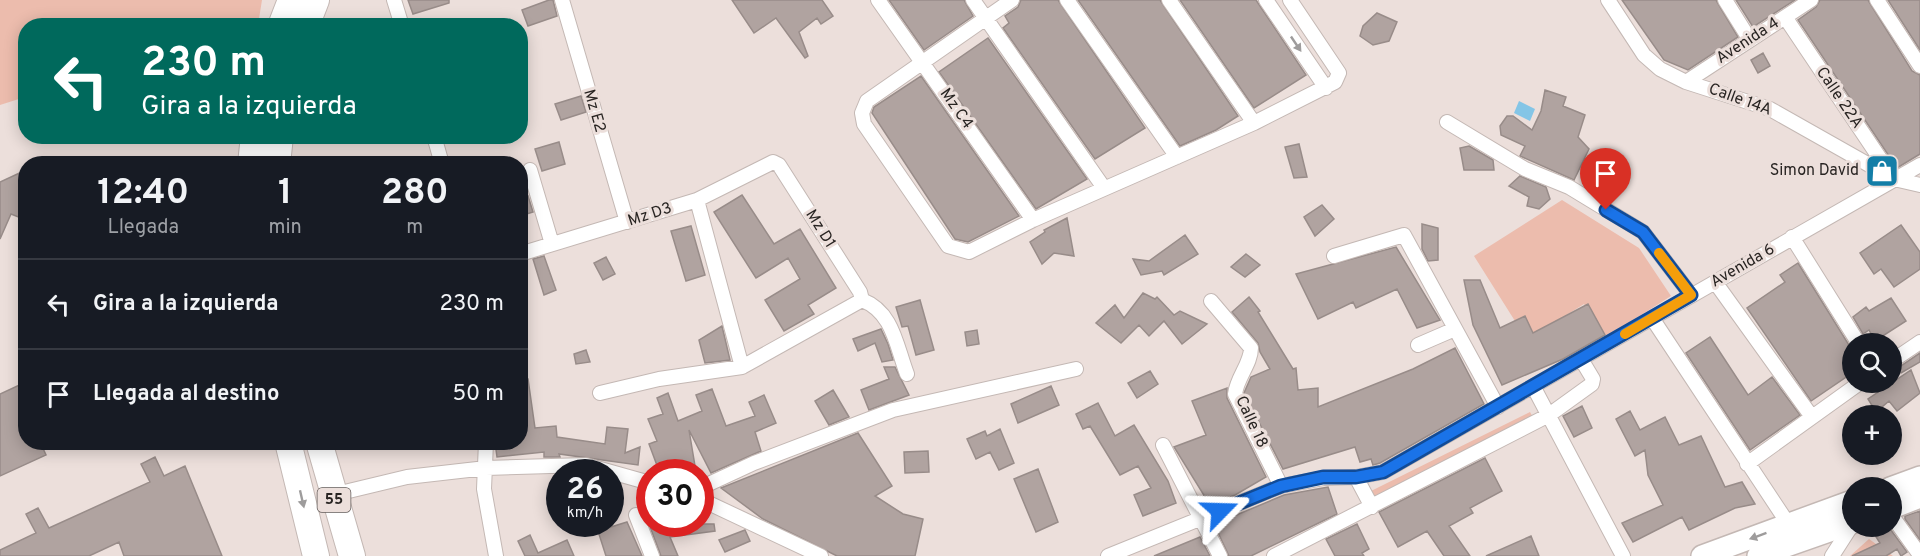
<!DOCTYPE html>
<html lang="es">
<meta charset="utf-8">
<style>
:root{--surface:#171b24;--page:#242831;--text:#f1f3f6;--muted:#9ea1a6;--line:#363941}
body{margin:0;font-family:Overpass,sans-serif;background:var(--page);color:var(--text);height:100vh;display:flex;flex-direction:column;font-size:22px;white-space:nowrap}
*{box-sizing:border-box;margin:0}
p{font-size:20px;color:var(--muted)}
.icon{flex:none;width:33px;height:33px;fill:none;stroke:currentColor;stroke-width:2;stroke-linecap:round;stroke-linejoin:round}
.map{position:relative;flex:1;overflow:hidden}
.details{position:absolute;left:18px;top:156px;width:510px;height:294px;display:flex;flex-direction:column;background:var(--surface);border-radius:24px;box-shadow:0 3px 15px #0003}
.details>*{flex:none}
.banner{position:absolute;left:18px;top:18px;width:510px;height:126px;border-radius:24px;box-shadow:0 3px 15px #0003;background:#00695c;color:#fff;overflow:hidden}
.buttons{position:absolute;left:1842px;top:333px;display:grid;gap:12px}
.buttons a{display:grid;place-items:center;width:60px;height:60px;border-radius:50%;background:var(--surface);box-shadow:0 3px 15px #0003;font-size:30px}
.speed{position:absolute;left:546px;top:459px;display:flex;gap:12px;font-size:30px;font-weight:700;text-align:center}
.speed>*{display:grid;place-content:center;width:78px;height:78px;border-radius:50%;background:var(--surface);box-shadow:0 3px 15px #0003;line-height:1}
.speed small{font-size:15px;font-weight:400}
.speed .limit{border:9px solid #d22;background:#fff;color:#111}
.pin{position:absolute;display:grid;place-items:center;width:51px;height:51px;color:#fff;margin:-62px -26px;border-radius:50% 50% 50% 0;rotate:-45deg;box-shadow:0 0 6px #0007}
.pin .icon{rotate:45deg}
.me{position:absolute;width:66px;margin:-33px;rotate:68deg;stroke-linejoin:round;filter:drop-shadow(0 0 4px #0008)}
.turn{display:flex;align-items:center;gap:21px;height:126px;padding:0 24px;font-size:27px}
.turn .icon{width:78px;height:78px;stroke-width:2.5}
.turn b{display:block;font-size:42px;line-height:51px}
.eta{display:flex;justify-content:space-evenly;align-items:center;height:102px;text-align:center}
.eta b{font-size:36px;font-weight:700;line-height:42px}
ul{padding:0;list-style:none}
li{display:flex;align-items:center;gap:18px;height:90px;padding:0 24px;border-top:2px solid var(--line)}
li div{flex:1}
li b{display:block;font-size:22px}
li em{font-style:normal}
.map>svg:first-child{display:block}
</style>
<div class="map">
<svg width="1920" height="556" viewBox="0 0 1920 556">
<rect width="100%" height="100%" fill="#ecdfdb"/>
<path fill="#ecbcad" d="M0 0H262L258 25 26 26 25 97 0 105Z
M1562 200 1639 248 1671 296 1605 338 1584 304 1527 340 1474 256Z
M1530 412 1535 421 1375 499 1371 491Z
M1869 539 1893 556H1850Z"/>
<path fill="#84c5e6" d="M1519 101 1535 109 1530 121 1514 113Z"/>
<path fill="#b0a3a0" stroke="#988c89" stroke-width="1.5" d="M408 0H449V3L413 14Z
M549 0H553L557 16 528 26 522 10Z
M732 0H822L833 16 821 24 817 18 799 32 808 56 805 58 776 18 754 33Z
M889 0H964L973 16 924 50Z
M1021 0H1058L1145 128 1095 159 1003 28 1009 23 1005 16 1018 7Z
M1078 0H1160L1238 116 1216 130 1180 146Z
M1180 0H1256L1306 75 1254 108Z
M1622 0H1716L1738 37 1688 70 1664 60Z
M1736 0H1795L1753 27Z
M1820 0H1868L1912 71 1920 75V154L1897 168 1798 20 1816 7Z
M1888 0H1920V50Z
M1377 13 1397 22 1389 41 1373 45 1360 36 1363 26Z
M988 38 1087 179 1036 209 939 72Z
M1763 53 1770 66 1758 73 1751 60Z
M921 76 1019 216 968 242 955 239 872 113 874 107Z
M1545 90 1566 97 1563 106 1585 115 1578 137 1589 149 1574 180 1520 156 1525 146 1501 135 1500 126 1507 116H1513L1532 130 1541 111Z
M581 96 586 112 561 120 555 104Z
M559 142 565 164 542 171 535 149Z
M1299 144 1307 177 1294 178 1285 147Z
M1469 146 1493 160 1494 170H1464L1460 148Z
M26 170V220L11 214 0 239V182Z
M1520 176 1546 187 1550 199 1539 209 1527 206 1529 197 1509 186Z
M742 195 774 244 800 229 836 288 808 305 814 314 784 331 765 300 800 279 788 258 756 278 714 212Z
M528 196 533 212 520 216V198Z
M1322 205 1334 219 1315 236 1304 217Z
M1067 218 1074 256 1054 253 1042 264 1030 242 1045 232 1044 230Z
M1422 224 1438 228V260L1428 261 1422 249Z
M1901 225 1920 252V269L1894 287 1881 269 1874 274 1860 253Z
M691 226 705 275 686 281 671 231Z
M1185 235 1198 254 1164 275 1162 271 1141 275 1133 259 1149 261Z
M1396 247 1440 320 1417 328 1397 289 1356 308 1353 302 1318 319 1296 274Z
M1246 254 1260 265 1245 277 1231 267Z
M544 256 556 290 544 295 533 259Z
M606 257 615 274 603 280 594 263Z
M1798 263 1852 350V373L1811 401 1747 308 1785 282 1780 275Z
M1464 280H1480L1500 328 1525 316 1533 333 1588 304 1605 335 1563 359 1502 385 1473 325Z
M1143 293 1155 299 1157 297 1174 315 1180 311 1207 324 1182 344 1164 321 1149 336 1139 325 1121 343 1096 323 1115 305 1124 318Z
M1249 297 1260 311 1258 312 1293 369 1296 368 1298 390 1318 388V407L1413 369 1455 348 1484 404 1380 463 1373 465 1371 459 1360 462 1355 447 1283 469 1244 393 1251 377 1270 369 1260 352 1258 343 1232 312Z
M1891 298 1906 321 1875 341 1869 330 1863 334 1853 317 1866 307 1869 311Z
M920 300 934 350 916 355 908 326 902 327 896 307Z
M722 326 730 360 705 363 699 340Z
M881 329 888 344 893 360 882 362 875 343 858 351 853 339Z
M977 330 979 344 967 346 965 332Z
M1710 337 1748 395 1772 377 1800 415 1750 450 1686 353Z
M586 350 590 362 576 364 574 354Z
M1920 353V362L1901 373 1898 368Z
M884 367H895L909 395 869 410 861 390 889 379Z
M1911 370 1920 393 1897 411 1889 401 1876 412 1868 399Z
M1150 371 1158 384 1137 398 1128 383Z
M520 379H528L535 428 556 426 557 437 605 444 607 427 628 429 625 453 640 447 638 465 559 454 560 457H544V452L497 457 495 442H520Z
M26 382V442H40L46 455 0 476V394Z
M1051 386 1059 405 1018 423 1011 404Z
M1227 388V398L1266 477 1235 495 1210 505 1174 447 1206 435 1192 401Z
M712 389 726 426 755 416 749 402 764 395 776 423 755 432 761 451 711 473 689 430 696 472 674 470 671 464 658 468 649 444 657 441 648 419 663 414 657 398 668 393 678 421 702 411 696 395Z
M833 390 849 417 829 425 815 401Z
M1098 403 1115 436 1134 425 1168 481 1176 503 1143 516 1134 495 1151 488 1138 466 1120 475 1090 426 1083 429 1076 414Z
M1582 406 1592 428 1574 437 1563 416Z
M1630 411 1640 430 1665 417 1679 445 1701 436 1725 487 1742 482 1755 504 1735 508 1689 530 1682 517 1633 542 1622 523 1663 505 1648 475 1645 450 1635 456 1616 419Z
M1000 429 1014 463 999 470 990 452 976 459 967 439 985 431 987 436Z
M858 433 892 486 875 496 903 514 923 519 915 556H837L763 519 721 488Z
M928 451 929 472 905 473 904 452Z
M155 457 164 476 185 466 222 556H124L119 542 89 556H0V550L36 533 26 514 38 508 49 528 150 482 141 464Z
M1485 458 1502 491 1470 508 1473 513 1449 526 1470 556H1444L1427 531 1398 547 1379 512Z
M1038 469 1058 522 1036 532 1014 479Z
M1328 487 1337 514 1251 556H1229L1215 526 1220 522 1284 495Z
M1920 511V540L1905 519V516Z
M627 522 642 556H606L598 531Z
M649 524H714L715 531 670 537 678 556H661Z
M1357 524 1369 549 1362 553 1364 556H1335L1326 539Z
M1883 526H1888L1907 552 1901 556 1897 549 1886 556H1852L1880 543 1873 532Z
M745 530 750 541 725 552 719 540Z
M530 535 538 553 567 540 574 556H525L518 541Z
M1531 536 1539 556H1486Z
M1200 537 1210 556H1154Z"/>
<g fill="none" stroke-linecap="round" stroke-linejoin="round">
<g stroke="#c4b8b4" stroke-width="16">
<path id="street" d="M394 0 402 26
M562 0 627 222
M878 0 1033 220
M973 0 1104 188
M1012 0 867 101 862 113 864 124 948 246 969 252 1033 220 1254 123 1335 82 1339 73 1290 0
M1067 0 1177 157
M1169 0 1254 123
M1266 0 1326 88
M1608 0 1644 55 1660 69 1686 82 1770 109 1894 179 1920 185
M1725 0 1750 40
M1877 0 1920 66
M1785 17 1891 175
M1686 82 1811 0
M1447 122 1525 169 1569 187 1643 232 1691 295
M434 136 442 164
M530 170 552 244
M697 200 742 367
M1792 237 1859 344
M520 254 697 200 773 162 779 165 860 292 862 300
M1334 256 1404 235 1498 407
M1715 282 1812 417
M862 300C893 312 896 345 907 374
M1211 301 1251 348C1251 364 1237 377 1235 394L1281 486
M1652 318 1789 525
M1418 345 1455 329
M1892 361 1920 342
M1533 386 1623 556
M600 393 659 379 742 367 862 300
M486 442 484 489 496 556
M1163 445 1220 556
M1747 464 1861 382
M1356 477 1372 507
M700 488 754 463 893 410 1076 369
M332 495 407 477 486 468 586 465 650 483
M700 499 821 556
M636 515 652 556
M1892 516 1920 555
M1108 556 1281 486 1323 478 1356 477 1383 472 1920 165
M1274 556 1549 415 1592 384 1593 379 1581 359
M1832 556 1852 525"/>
</g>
<g stroke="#c4b8b4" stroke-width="24">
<path id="primary" d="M1890 488 1920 477
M1892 508 1920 497
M1702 556 1852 501
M1758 556 1852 523"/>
</g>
<g stroke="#c4b8b4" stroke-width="28">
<path id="highway" d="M281 26 291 0
M306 26 316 0
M251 164 254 136
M277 164 280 136
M288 442 316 556
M319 442 352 556"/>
</g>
<use href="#street" stroke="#fff" stroke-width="14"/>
<use href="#primary" stroke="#fff" stroke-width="21"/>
<use href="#highway" stroke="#fff" stroke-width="26"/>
</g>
<defs><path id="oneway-solid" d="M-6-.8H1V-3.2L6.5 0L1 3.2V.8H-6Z" transform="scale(1.5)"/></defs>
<g fill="#9e9c9c">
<use href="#oneway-solid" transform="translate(1296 44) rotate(56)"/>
<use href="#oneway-solid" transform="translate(302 499) rotate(77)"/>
<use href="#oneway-solid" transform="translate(1758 536) rotate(160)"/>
</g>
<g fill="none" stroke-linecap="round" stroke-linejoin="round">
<g stroke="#114b97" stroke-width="15">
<path id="route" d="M1220 511 1281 486 1323 477H1356L1383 472 1691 295 1643 232 1606 210"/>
</g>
<use href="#route" stroke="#1a73e8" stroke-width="10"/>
<path stroke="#f59e0b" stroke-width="10" d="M1625 334 1691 295 1659 253"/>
</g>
<defs>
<g id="shop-square" transform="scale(1.725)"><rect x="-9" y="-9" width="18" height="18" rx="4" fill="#137ea7" stroke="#ecdfdb"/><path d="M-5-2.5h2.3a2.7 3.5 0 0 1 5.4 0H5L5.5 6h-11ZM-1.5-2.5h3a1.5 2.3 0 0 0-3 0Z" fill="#fff"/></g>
</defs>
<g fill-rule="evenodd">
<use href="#shop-square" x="1882" y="171"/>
</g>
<g text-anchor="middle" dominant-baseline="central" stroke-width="6" stroke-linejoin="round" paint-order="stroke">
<rect fill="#ecdfdb" stroke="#635c5a" stroke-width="1.5" x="317.5" y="488" width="33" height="24" rx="4.5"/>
<g font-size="15" font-weight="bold" fill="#282422">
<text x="334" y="500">55</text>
</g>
<g font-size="16" fill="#282422" stroke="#ecdfdb">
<text transform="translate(1748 41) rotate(-33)">Avenida 4</text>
<text transform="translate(1839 98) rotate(56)">Calle 22A</text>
<text transform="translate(1740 100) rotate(20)">Calle 14A</text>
<text transform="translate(956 109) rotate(55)">Mz C4</text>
<text transform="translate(594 111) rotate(74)">Mz E2</text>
<text transform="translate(650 215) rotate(-18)">Mz D3</text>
<text transform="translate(820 229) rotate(58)">Mz D1</text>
<text transform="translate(1743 266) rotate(-30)">Avenida 6</text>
<text transform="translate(1251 422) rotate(65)">Calle 18</text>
</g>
<g font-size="16" fill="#282422" stroke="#ecdfdb" text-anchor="end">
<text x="1859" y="171">Simon David</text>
</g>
</g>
</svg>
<div class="buttons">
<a><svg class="icon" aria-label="search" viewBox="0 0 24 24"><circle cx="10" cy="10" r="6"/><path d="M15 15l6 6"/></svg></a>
<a>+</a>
<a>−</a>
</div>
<div class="speed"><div>26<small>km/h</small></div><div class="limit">30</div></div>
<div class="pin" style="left:1606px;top:210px;background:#d93025"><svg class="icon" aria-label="arrive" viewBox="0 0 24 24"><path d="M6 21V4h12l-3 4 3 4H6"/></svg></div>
<svg class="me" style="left:1220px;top:511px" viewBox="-20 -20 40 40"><path d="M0-17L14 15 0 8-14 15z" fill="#1a73e8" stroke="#fff" stroke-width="4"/></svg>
<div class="banner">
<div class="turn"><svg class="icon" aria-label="left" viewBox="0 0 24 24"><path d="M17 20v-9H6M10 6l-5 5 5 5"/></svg><div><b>230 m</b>Gira a la izquierda</div></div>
</div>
<section class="details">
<div class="eta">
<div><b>12:40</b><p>Llegada</p></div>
<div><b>1</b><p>min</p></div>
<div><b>280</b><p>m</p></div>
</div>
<ul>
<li><svg class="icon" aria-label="left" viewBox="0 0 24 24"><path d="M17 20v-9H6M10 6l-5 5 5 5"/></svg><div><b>Gira a la izquierda</b></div><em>230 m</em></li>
<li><svg class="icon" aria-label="arrive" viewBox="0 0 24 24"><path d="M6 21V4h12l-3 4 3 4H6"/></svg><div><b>Llegada al destino</b></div><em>50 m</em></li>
</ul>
</section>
</div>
